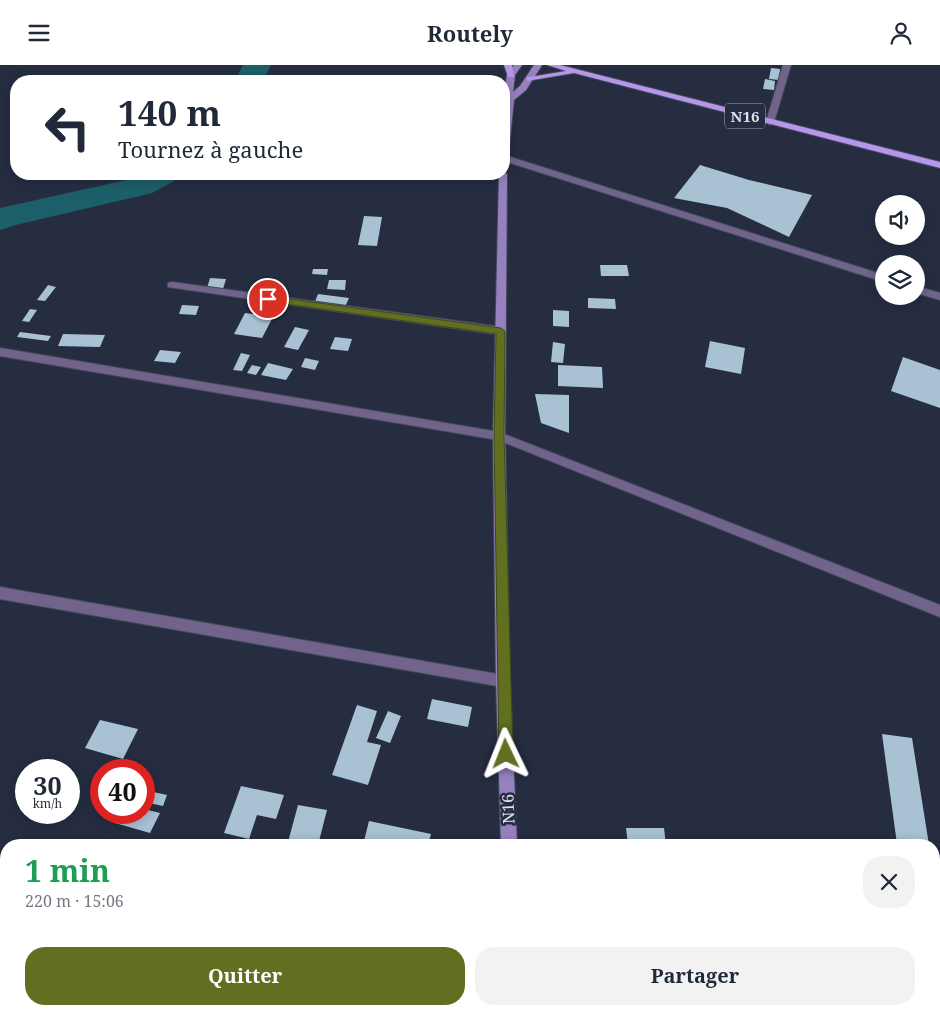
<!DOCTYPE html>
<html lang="fr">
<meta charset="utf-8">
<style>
:root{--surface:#fff;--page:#f2f2f3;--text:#1f2937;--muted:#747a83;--accent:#606f20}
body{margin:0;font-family:"Noto Serif",serif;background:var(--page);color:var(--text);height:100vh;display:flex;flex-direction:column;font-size:19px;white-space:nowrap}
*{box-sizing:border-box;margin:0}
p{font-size:16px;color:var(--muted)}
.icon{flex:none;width:28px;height:28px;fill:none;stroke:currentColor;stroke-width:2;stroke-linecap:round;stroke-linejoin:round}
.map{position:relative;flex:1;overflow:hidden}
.drawer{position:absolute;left:0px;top:774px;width:940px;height:176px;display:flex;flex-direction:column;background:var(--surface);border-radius:20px 20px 0 0;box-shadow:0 2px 12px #0003}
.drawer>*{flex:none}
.hud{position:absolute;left:10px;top:10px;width:500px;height:105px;border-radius:20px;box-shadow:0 2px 12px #0003;background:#fff;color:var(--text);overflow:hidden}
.buttons{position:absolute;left:875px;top:130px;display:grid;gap:10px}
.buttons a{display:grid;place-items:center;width:50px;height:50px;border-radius:50%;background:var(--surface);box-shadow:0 2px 12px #0003;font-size:25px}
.speed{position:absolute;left:15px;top:694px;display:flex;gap:10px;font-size:25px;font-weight:700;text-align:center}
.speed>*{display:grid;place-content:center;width:65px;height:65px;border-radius:50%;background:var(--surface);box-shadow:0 2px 12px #0003;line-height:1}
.speed small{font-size:12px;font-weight:400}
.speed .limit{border:8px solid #d22;background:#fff;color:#111}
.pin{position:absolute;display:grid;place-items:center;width:42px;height:42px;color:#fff;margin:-21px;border:2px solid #fff;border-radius:50%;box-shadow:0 1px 5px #0007}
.me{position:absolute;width:55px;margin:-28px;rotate:358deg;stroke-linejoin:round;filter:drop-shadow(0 0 4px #0008)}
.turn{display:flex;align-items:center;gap:18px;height:105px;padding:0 25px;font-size:22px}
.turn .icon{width:65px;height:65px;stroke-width:2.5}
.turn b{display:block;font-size:35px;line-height:42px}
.round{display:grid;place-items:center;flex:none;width:52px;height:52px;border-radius:20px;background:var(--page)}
.headline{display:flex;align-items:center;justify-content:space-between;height:85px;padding:0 25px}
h1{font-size:30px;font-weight:700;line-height:38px;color:#1e9e55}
.action{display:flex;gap:10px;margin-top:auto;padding:10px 25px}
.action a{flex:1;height:58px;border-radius:20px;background:var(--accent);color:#fff;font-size:20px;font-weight:700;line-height:58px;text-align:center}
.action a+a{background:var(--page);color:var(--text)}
header{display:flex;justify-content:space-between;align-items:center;height:65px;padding:0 25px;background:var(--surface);font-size:22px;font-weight:700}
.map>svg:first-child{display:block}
</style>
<header><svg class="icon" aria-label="menu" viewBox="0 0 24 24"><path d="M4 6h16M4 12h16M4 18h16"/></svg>Routely<svg class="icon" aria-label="person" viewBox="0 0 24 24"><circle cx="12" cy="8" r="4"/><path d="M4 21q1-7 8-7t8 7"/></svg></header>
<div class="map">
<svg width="940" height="949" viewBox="0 0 940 949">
<rect width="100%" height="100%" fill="#262d41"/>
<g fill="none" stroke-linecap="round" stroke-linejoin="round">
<path fill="#1d5f69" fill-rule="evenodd" d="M243 0H271L263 16H235Z
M140 109H179L174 116 152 128 16 160 0 165V143L131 114Z"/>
</g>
<path fill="#a8c2d4" d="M771 3 780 4 779 15 769 14Z
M765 14 775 16 774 25 763 24Z
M700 100 749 115 812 130 789 172 727 143 674 133Z
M364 151 382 152 377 181 358 180Z
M600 200H627L629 211H601Z
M313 204H328L327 210 312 209Z
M210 213 226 214 223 224 207 223Z
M329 215H346L345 225 327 224Z
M48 220 56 222 45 236 37 235Z
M318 229 349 233 345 242 314 239Z
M588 233 615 234 616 244 588 243Z
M182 240 199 241 196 250 179 249Z
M30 244 37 245 29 257 22 256Z
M553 245 569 246V262L553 261Z
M245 248 273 252 262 273 234 269Z
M295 262 309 265 298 285 284 282Z
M20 267 51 271 48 276 17 272Z
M63 269 105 270 100 282 58 281Z
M335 272 352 274 348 286 330 284Z
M710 276 745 283 741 309 705 302Z
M553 277 565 279 563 298 551 297Z
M160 285 181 287 175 298 154 296Z
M241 288 250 290 242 306 233 305Z
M903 292 940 305V343L891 326Z
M305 293 319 296 315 305 301 302Z
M268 298 293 304 286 315 261 310Z
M252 300 261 302 256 310 247 308Z
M558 300 602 302 603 323 558 321Z
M535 329 569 330V368L541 358Z
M432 634 472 642 468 662 427 654Z
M357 640 377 646 367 677 381 680 368 720 332 710Z
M388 646 401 651 390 678 376 673Z
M100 655 138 664 123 694 85 683Z
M882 669 912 673 929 780 897 779Z
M241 721 284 730 276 754 257 750 249 774 224 768Z
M144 725 167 730 163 741 144 737Z
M298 740 327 745 318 780 288 777Z
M144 744 160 748 150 768 115 758 121 748H144Z
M369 756 431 769 428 780H363Z
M626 763H664L666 780H628Z
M6 788V813L0 811V800Z
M934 936H940V949H928L927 944H934Z"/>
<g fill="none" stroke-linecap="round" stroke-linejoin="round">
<g stroke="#434a5d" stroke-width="2">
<path id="street" d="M783 0H791L774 57 770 60 766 57Z
M504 90 884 210V217L504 96Z
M172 217 501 262 506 266 501 270 168 222V218Z
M916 221 940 228V235L916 228Z
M0 283 499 367 940 540V552L498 375 0 291Z
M0 522 503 610 508 611 510 616 508 621 503 622 0 534Z
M0 845 6 846V862L0 861Z
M267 944H284L282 949H264Z
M361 944H394L397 949H364Z"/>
</g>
<g stroke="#434a5d" stroke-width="2">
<path id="secondary" d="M514 0H522L515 10 513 27 520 21 534 0H542L526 25 514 35 508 93 504 96 505 23 507 10Z
M504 107 507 109 505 371 510 616 517 780H501L496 616 493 371 499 109H504Z
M508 944H524L525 949H507Z"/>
</g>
<g stroke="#434a5d" stroke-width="2">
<path id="primary" d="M504 0H512L514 12H508Z
M547 0H560L940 97V103L574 8 527 16V12H530L566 6Z"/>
</g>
<use href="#street" fill="#71638b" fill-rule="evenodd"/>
<use href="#secondary" fill="#9780c0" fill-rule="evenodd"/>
<use href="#primary" fill="#b596e9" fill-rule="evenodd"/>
</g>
<path fill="#606f20" stroke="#3e4815" d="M268 231 501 263 505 266 504 371 513 689 511 693 506 695 501 693 499 689 494 371 496 269 265 236V232Z"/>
<g text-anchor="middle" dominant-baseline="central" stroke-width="5" stroke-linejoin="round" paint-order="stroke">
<rect fill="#262d41" stroke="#a7acbc" stroke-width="1" x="725" y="38.5" width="40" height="25" rx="4"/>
<g font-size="15" font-weight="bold" fill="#dee3f0">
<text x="745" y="51">N16</text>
</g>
<g font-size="16" fill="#dee3f0" stroke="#262d41">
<text transform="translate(508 744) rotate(-92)">N16</text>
</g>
</g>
</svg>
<div class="buttons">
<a><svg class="icon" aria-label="sound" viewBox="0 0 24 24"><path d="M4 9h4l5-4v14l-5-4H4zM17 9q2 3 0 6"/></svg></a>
<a><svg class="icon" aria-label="layers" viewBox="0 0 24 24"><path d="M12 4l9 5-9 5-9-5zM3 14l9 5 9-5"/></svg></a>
</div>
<div class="speed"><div>30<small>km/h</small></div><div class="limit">40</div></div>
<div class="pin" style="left:268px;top:234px;background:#d93025"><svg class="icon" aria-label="arrive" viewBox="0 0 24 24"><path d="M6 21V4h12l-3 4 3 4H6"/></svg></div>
<svg class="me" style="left:506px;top:689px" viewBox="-20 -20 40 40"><path d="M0-17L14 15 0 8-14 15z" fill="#606f20" stroke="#fff" stroke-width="4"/></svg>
<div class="hud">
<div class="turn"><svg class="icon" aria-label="left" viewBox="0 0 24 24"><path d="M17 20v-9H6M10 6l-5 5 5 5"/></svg><div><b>140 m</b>Tournez à gauche</div></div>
</div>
<section class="drawer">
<div class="headline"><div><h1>1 min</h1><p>220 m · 15:06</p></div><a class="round"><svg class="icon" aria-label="close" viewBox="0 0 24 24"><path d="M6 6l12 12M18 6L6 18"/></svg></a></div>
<div class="action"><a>Quitter</a><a>Partager</a></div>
</section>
</div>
